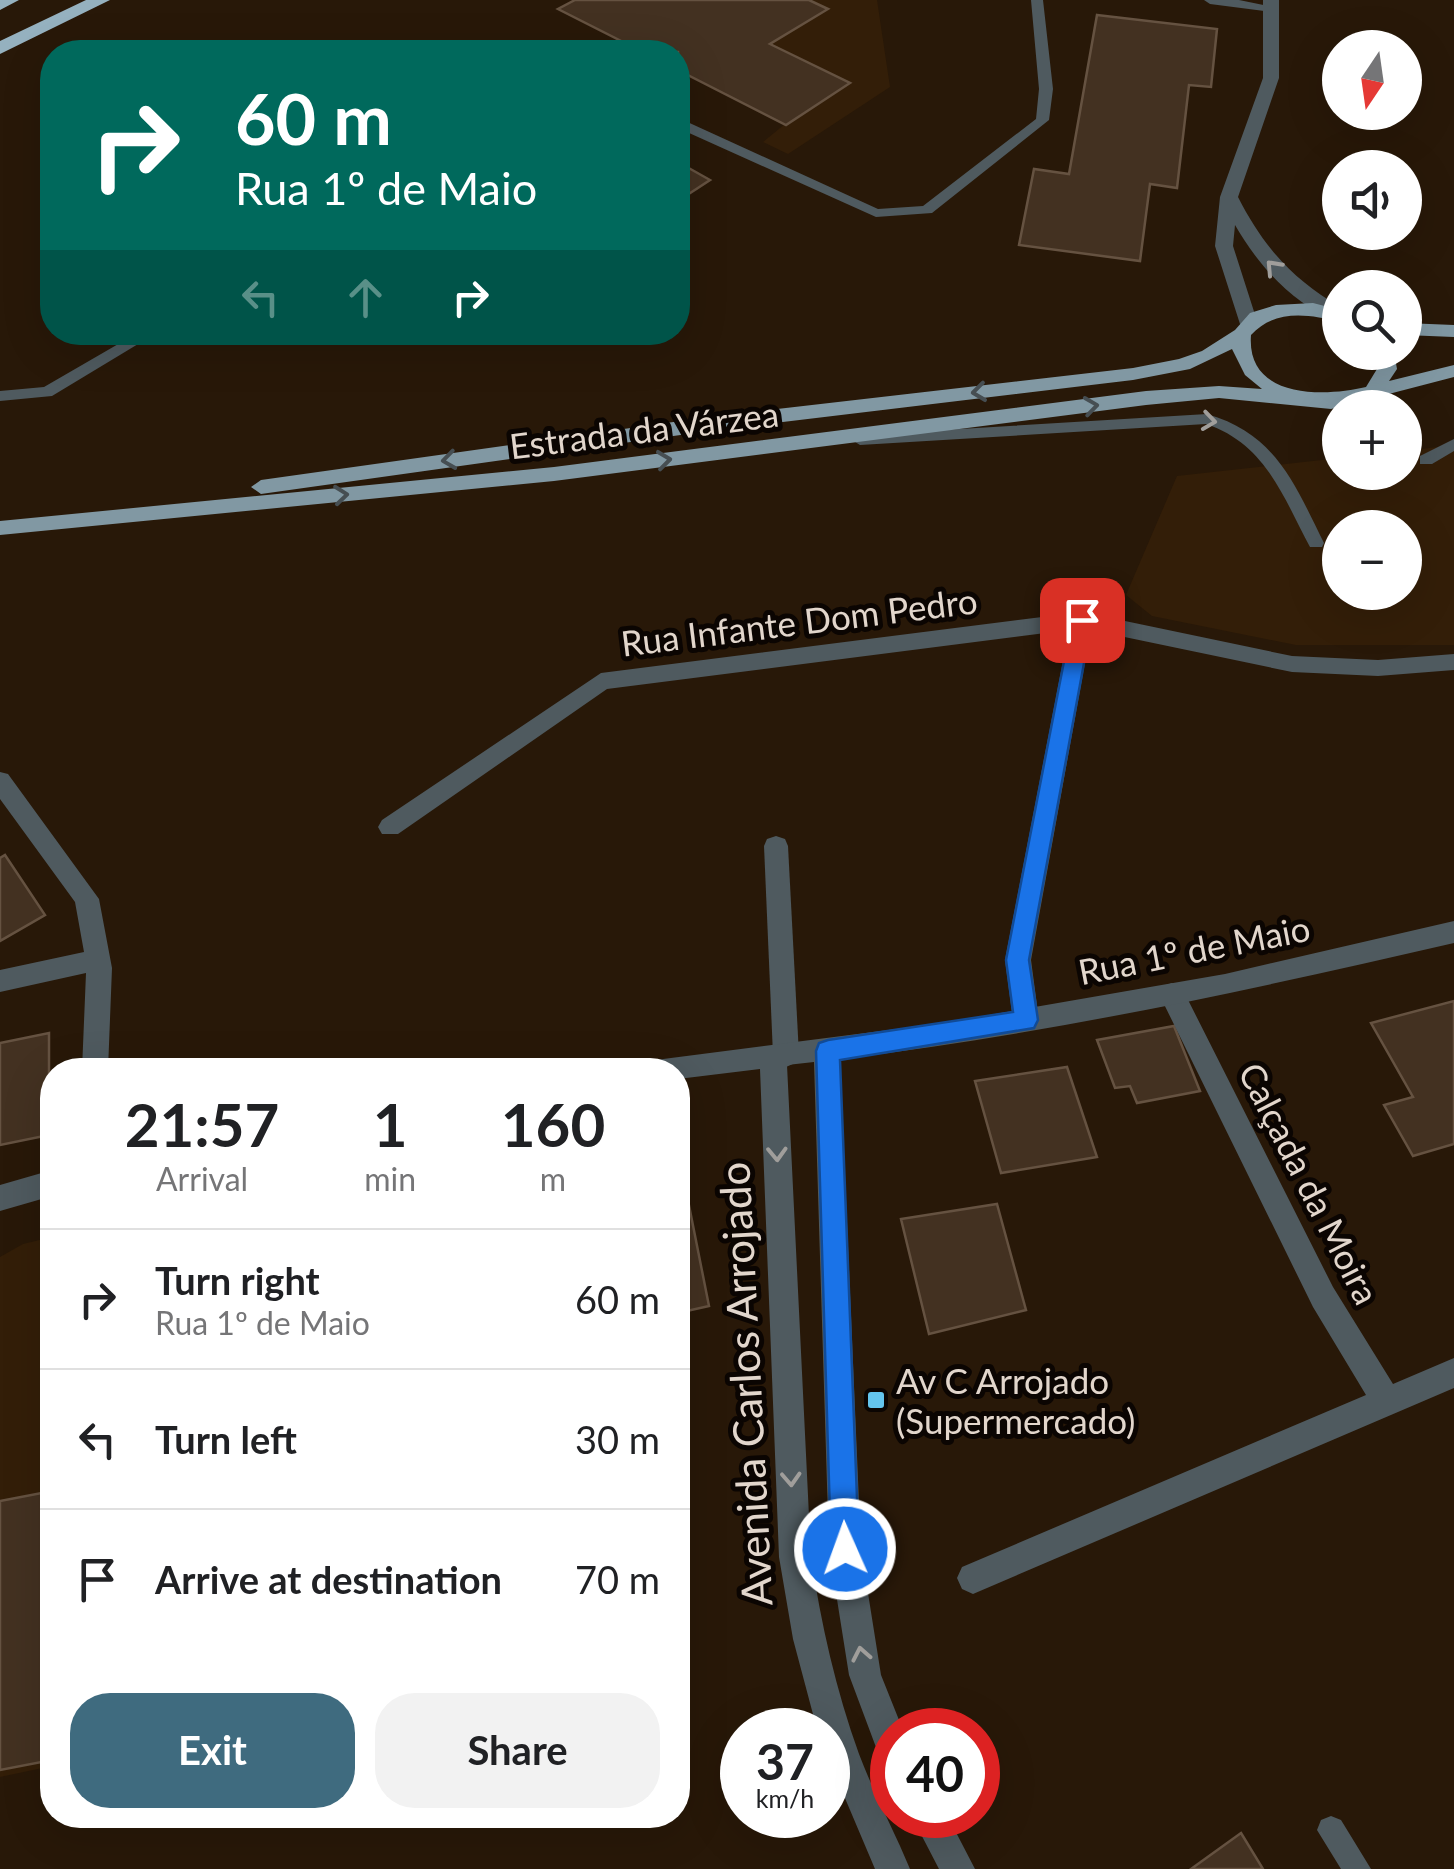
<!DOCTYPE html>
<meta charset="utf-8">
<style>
:root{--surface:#fff;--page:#f2f2f2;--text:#202124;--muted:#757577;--line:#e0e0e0;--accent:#3f6b7f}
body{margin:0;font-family:Lato,sans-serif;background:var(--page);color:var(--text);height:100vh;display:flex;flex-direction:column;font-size:38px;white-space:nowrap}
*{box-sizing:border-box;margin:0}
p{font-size:32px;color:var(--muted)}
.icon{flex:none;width:55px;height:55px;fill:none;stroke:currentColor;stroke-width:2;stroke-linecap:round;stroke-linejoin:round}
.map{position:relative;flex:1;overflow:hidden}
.side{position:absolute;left:40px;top:1058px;width:650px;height:770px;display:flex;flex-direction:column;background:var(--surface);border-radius:40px;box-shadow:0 10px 40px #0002}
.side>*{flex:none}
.top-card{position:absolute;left:40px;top:40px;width:650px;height:305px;border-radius:40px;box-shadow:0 10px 40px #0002;background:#00695c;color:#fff;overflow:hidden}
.needle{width:65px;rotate:193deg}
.controls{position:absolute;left:1322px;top:30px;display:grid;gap:20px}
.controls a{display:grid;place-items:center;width:100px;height:100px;border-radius:50%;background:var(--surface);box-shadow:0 10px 40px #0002;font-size:50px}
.speed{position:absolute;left:720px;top:1708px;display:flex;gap:20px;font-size:50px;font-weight:700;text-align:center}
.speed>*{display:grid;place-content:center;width:130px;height:130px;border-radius:50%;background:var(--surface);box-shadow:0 10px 40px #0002;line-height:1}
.speed small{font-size:25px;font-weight:400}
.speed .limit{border:15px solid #d22;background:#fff;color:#111}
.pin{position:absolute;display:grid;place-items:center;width:85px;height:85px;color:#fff;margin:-42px;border-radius:20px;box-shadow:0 5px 15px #0006}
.me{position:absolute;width:110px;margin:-55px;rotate:358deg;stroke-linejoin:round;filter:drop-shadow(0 0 8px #0008)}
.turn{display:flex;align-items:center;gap:35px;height:210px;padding:0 30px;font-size:45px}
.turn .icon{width:130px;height:130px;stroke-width:2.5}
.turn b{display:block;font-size:70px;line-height:85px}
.lanes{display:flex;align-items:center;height:95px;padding:0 30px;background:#0003;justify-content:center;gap:50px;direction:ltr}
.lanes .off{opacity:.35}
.eta{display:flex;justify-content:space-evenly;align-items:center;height:170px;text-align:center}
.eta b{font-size:60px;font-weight:700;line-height:70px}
.cta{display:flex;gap:20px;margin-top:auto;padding:20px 30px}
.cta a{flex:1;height:115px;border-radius:40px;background:var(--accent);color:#fff;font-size:40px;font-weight:700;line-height:115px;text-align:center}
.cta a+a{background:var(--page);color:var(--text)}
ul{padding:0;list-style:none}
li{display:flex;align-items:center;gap:30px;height:140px;padding:0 30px;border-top:2px solid var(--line)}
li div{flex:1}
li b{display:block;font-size:38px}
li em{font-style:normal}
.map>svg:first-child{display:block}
</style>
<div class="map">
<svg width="1454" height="1869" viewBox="0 0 1454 1869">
<rect width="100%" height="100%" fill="#281808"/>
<path fill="#331e08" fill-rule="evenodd" d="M575 0H877L890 87 788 154 763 142 785 124 678 70V52H643L558 9Z
M1454 445V645H1296L1152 616 1126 595 1177 476 1340 458V472H1405V451ZM1340 528H1405V592H1340Z
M52 1237V1766L0 1777V1257L23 1244Z"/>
<path fill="#433121" stroke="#655241" stroke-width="2.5" d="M575 0H809L828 9 770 44 850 83 786 125 678 70V52H643L558 9Z
M1097 15 1217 29 1211 87 1189 85 1177 188 1150 184 1140 261 1019 245 1034 169 1069 174Z
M678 162 710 180 678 201Z
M5 855 45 915 0 941V858Z
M1454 1001V1144L1413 1156 1384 1105 1413 1097 1371 1023Z
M1174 1026 1200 1091 1137 1103 1130 1086 1115 1088 1097 1040Z
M49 1033V1135L0 1145V1043Z
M1067 1067 1097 1157 1001 1173 975 1081Z
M678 1150 709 1306 678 1313Z
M997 1204 1026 1310 929 1334 901 1219Z
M52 1491V1760L0 1770V1501Z
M1241 1833 1263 1869H1191Z"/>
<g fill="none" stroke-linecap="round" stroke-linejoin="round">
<path fill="#4f5a5f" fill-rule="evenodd" d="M1031 0H1043L1053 89 1049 120 932 213 876 217 678 128V119L683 120 878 209 923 206 1036 119 1039 89Z
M1204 0H1239L1278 8 1272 12 1210 4Z
M139 332H158L52 396 0 401V391L44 387Z
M1207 414C1276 434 1294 483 1324 543L1322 547H1310C1283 497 1266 444 1206 424L860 445 852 440 860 435Z
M1454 439V451L1432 464H1420V456Z
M1331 1816 1341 1820 1371 1869H1341L1317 1830 1321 1820Z"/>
<path fill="#4f5a5f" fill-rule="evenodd" d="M776 836 785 839 788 846 799 1055 795 1063 786 1067 777 1063 773 1055 764 846 767 839Z"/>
<path fill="#4f5a5f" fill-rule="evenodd" d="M1082 612 1292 656 1378 660 1454 654V670L1378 676 1292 672 1091 630 1031 960 1039 1020 1035 1028 1026 1031 1017 1028 1013 1020 1005 960 1069 630 607 689 398 834H382L378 827 382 820 601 673Z
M0 772 8 774 99 899 112 968 108 1070H82L86 973 0 992V970L84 952 75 902 0 799Z
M1172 983 1181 986 1333 1287 1393 1384 1454 1358V1388L973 1594 962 1589 957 1578 962 1567 1366 1395 1313 1307 1159 994 1163 986Z"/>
<path fill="#4f5a5f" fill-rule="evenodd" d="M1263 0H1279V78L1238 197C1263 246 1292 279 1340 307V321C1294 307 1258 265 1235 225L1233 246 1258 324 1249 330 1240 324 1215 246 1220 197 1263 78Z
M1454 921V943C1251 990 1048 1034 840 1059L861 1549 881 1675 903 1730H892V1763L880 1758 849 1675 829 1549 814 1062 787 1065 811 1557C821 1624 836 1690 859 1754 874 1794 894 1830 910 1869H875L828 1758V1730H818L814 1718 793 1639 779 1557 760 1069 678 1079V1070H636L640 1062 943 1023 1225 974Z
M52 1170V1196L0 1211V1185Z
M911 1815H947L975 1869H939Z"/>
<path fill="#8198a3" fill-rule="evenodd" d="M1313 303 1340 310V322C1308 314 1275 309 1251 335 1246 399 1324 397 1366 387L1377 369 1375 352H1394L1397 369 1389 381 1454 365V377L1331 409 1219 398 1146 405 554 481 0 535V521L554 467 1146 391 1219 386 1262 389 1245 375 1232 349 1190 369 1133 380 716 430 261 494 251 487 261 480 716 416 1133 368 1179 359 1202 351 1235 330 1250 313 1276 305Z
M1405 323 1454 325V337L1405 335Z"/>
<path fill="#95b1bf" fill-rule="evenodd" d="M0 0H19L0 10Z
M86 0H110L0 54V41Z"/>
</g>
<defs><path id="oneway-chevron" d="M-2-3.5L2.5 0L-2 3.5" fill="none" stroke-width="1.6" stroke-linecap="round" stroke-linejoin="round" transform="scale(2.5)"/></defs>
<g stroke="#a09e9b">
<use href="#oneway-chevron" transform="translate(1273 267) rotate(-133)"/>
<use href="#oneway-chevron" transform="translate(1209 421) rotate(8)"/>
<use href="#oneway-chevron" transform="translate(777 1154) rotate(88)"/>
<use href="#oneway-chevron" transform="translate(791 1479) rotate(87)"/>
<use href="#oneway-chevron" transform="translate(861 1654) rotate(-101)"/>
</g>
<g stroke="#464e52">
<use href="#oneway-chevron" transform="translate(979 392) rotate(173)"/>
<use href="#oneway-chevron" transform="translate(1091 406) rotate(-8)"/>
<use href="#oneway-chevron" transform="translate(449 460) rotate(172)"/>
<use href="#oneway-chevron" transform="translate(664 460) rotate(-7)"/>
<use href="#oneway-chevron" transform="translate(341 495) rotate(-6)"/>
</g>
<path fill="#1a73e8" stroke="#114b97" stroke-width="2.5" d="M1082 613 1092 620 1029 960 1038 1020 1034 1028 840 1060 859 1549 855 1559 845 1563 835 1559 831 1549 816 1051 819 1043 828 1040 1013 1012 1006 960 1072 620Z"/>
<rect fill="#64c5ee" stroke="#0b0502" stroke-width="4" x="866" y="1390" width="20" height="20" rx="5"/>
<g text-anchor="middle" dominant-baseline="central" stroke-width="10" stroke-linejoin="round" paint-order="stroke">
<g font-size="35" fill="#e2d6cc" stroke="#0b0502">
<text transform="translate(644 429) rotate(-7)">Estrada da Várzea</text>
<text transform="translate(799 621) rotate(-7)">Rua Infante Dom Pedro</text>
<text transform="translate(1194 949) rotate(-11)">Rua 1º de Maio</text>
<text transform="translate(1310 1183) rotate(63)">Calçada da Moira</text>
</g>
<g font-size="35" fill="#e2d6cc" stroke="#0b0502" text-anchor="start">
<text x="896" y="1380">Av C Arrojado<tspan x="896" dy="40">(Supermercado)</tspan></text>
</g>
<g font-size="42" fill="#e2d6cc" stroke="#0b0502">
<text transform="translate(745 1384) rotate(-93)">Avenida Carlos Arrojado</text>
</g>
</g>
</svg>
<div class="controls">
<a><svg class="needle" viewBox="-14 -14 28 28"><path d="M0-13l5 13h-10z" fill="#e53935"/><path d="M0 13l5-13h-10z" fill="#757577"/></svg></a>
<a><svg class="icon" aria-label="sound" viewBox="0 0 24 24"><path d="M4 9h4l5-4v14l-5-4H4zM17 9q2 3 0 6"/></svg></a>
<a><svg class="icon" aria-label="search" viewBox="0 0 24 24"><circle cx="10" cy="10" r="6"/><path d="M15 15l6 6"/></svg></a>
<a>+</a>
<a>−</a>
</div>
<div class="speed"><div>37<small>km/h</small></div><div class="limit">40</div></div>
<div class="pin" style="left:1082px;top:620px;background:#d93025"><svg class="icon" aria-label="arrive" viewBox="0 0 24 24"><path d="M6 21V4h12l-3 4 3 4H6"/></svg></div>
<svg class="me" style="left:845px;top:1549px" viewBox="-20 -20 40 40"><circle r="17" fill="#1a73e8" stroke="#fff" stroke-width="3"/><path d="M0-11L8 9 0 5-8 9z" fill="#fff"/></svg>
<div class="top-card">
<div class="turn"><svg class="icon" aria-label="right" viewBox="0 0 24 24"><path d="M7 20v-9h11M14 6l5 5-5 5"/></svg><div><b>60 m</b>Rua 1º de Maio</div></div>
<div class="lanes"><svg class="icon off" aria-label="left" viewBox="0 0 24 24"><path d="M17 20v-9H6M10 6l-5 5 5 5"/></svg><svg class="icon off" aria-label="ahead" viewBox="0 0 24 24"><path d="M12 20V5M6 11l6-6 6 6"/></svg><svg class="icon" aria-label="right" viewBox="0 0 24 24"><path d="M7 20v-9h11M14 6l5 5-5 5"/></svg></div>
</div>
<section class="side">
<div class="eta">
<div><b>21:57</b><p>Arrival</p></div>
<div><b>1</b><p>min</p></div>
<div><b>160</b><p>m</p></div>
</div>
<ul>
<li><svg class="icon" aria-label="right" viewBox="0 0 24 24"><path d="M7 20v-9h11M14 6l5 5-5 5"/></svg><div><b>Turn right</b><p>Rua 1º de Maio</p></div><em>60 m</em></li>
<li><svg class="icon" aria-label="left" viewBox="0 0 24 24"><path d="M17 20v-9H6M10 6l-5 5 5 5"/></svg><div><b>Turn left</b></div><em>30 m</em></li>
<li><svg class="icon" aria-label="arrive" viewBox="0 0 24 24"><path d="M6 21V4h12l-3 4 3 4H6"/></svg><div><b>Arrive at destination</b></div><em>70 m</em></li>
</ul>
<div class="cta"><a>Exit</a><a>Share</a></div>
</section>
</div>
